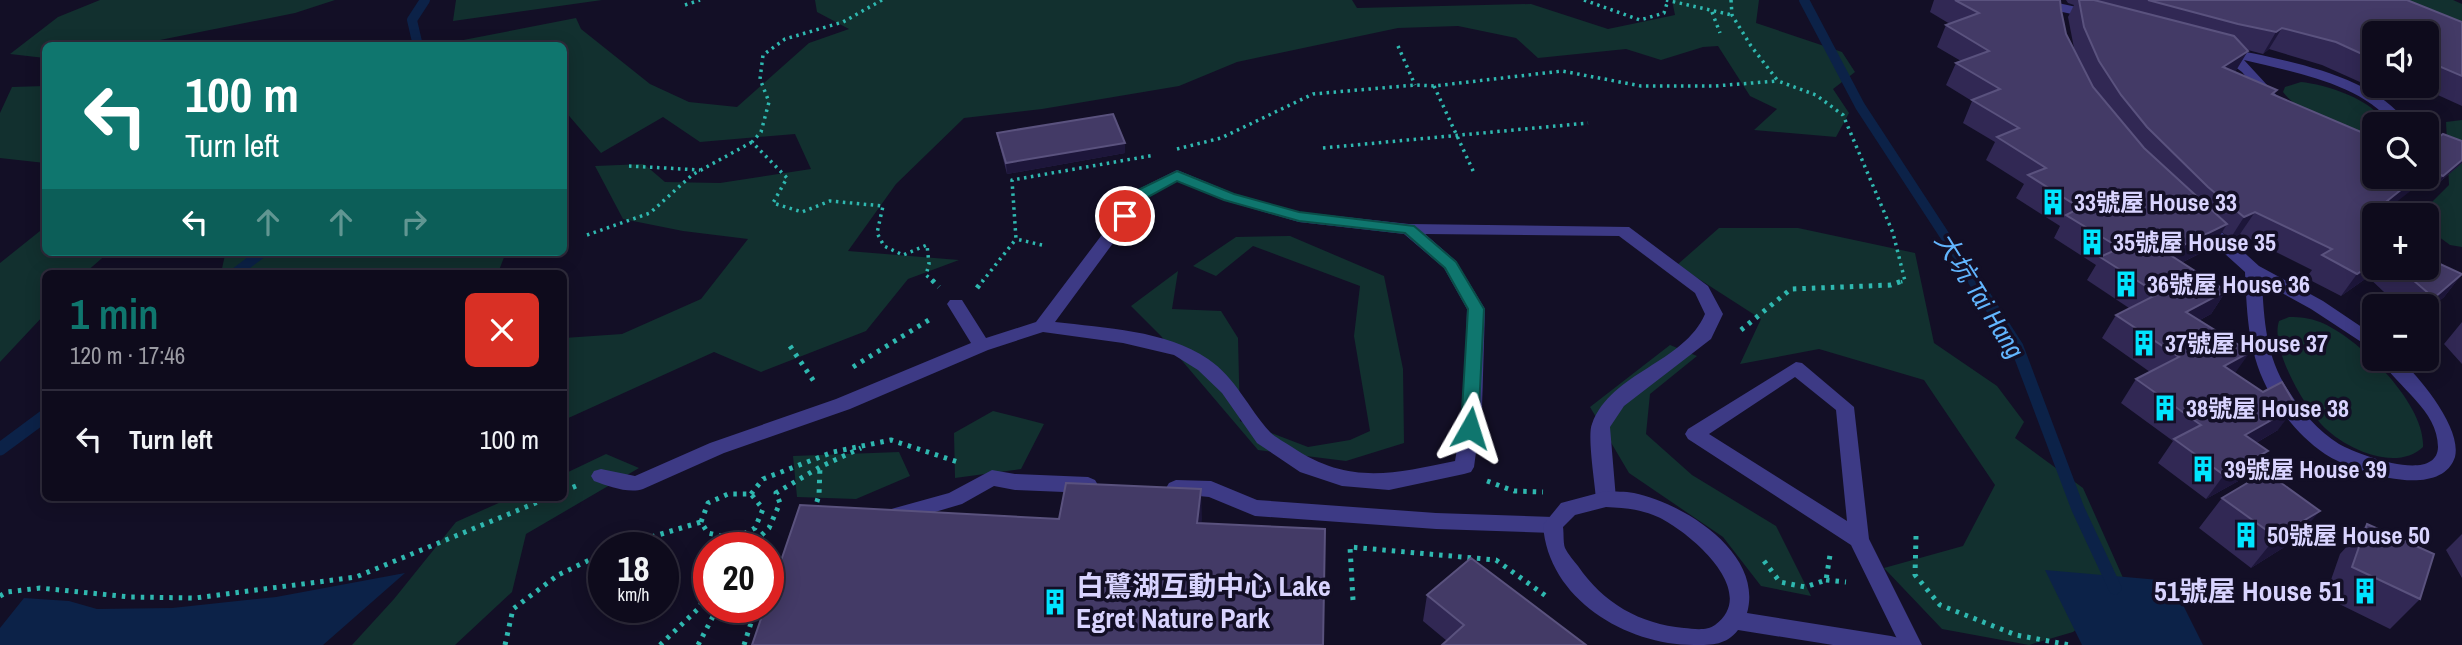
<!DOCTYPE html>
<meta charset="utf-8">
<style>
:root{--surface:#0e0b1c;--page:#171425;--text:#f1f3f6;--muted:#9b9ba3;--line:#2e2b3b;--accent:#0f766e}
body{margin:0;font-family:"Archivo Narrow","Noto Sans TC",sans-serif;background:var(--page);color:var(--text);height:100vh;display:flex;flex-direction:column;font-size:26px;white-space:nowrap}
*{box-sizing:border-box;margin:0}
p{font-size:23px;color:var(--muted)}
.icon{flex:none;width:38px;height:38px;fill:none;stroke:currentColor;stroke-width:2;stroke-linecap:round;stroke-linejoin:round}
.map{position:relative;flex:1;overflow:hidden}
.side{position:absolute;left:42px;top:270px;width:525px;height:231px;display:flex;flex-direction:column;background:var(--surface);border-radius:10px;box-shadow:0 4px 18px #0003,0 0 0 2px var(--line)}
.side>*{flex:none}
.hud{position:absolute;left:42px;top:42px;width:525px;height:214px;border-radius:10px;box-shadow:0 4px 18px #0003,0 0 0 2px var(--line);background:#0f766e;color:#fff;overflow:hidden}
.fabs{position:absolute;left:2362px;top:21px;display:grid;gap:14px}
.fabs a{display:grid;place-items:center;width:77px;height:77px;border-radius:10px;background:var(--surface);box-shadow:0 4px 18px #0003,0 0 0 2px var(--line);font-size:35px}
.speed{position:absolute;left:588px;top:532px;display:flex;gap:14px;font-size:35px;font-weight:700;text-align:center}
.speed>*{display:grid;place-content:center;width:91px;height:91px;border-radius:50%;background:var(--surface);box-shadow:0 4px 18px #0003,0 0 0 2px var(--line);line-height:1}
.speed small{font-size:18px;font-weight:400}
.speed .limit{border:10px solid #d22;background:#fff;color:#111}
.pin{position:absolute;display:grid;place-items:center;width:60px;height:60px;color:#fff;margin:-30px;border:4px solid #fff;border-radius:50%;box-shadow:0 2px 7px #0007}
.me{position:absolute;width:77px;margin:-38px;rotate:6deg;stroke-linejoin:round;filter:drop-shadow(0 0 5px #0008)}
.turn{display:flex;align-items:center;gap:24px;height:147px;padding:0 28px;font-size:32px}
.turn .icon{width:91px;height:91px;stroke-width:2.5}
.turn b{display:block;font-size:49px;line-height:60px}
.lanes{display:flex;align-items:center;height:66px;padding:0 28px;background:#0003;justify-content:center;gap:35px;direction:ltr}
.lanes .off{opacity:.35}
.round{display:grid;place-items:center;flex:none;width:74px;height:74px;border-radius:10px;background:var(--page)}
.headline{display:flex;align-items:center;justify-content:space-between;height:119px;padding:0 28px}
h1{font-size:42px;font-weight:600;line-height:52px;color:var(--accent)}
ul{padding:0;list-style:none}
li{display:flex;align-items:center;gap:21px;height:98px;padding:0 28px;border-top:2px solid var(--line)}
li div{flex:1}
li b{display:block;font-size:26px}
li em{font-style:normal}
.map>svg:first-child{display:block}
</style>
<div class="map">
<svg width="2462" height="645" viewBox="0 0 2462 645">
<rect width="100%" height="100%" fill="#130f26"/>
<path fill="#12302f" d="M100 0H335L295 13 135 45 46 46 45 58 10 54 58 17Z
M456 0H602L453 21Z
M815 0H1352L1357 8 1531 4 1608 29 1675 15 1672 0H1759L1756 23 1842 52 1855 72 1833 89 1849 113 1836 137 1754 130 1777 109 1750 96 1718 46 1703 47 1661 60 1626 49 1538 58 1516 38 1458 26 1398 28 1237 62 1179 86 1042 109 964 118 896 184 848 251 959 260 908 279 866 331 761 372 714 352 564 420V338L622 334 701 299 748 239 683 231 623 219 595 166 644 164 665 182 720 183 811 169 795 134 700 142 663 117 601 153 564 110V46H458L453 42 576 18 581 29 650 84 689 102 737 107 809 43 849 29 817 12Z
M2387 0H2453L2462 4V31Z
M2301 82C2324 84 2376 100 2384 124H2375V132C2353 137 2296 111 2283 92L2285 87Z
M45 86V163L0 158V113L12 87Z
M2462 120V247L2450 245 2427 228V215H2419L2449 185 2446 122Z
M45 227 46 252H109L85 273H46L45 314 0 362V263Z
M1719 228H1798L1915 253 1934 343 1997 386 2024 422 2015 438 2083 488 2128 589 2073 632 2029 645 1942 629 1884 568 1963 546 1995 485 1924 380 1819 349 1740 364 1761 319 1677 265Z
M1290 236 1384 276 1403 369 1404 443 1346 461 1258 450 1161 336 1131 306 1178 271 1172 309 1221 311 1238 338 1240 421 1308 447 1350 440 1370 431 1354 336 1360 286 1253 246 1216 276 1193 266 1236 237Z
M230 252H506L498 273H221L225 255Z
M2289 317C2300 317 2310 318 2320 322 2358 337 2426 404 2423 447 2396 473 2343 448 2321 424 2303 404 2270 348 2279 321Z
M1670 345 1697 356 1650 394 1646 434 1692 475 1776 526 1811 596 1761 586 1723 537 1629 473 1590 407Z
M993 411 1044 424 1021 469 955 478 954 433Z
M899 452 910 476 856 499 797 497 793 456Z
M606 454 639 468 526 534 512 592 455 645H352L394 599 456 522 512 497H564V474Z"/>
<path fill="#0c2248" d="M2045 570 2171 581 2203 645H2082Z
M405 573 323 645H0V628L24 598 69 601 97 609 172 608 276 597Z"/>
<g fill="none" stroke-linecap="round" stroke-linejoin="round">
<path stroke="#0c2248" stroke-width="10" d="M1804 0 1860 106 1975 282
M418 46 412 20 425 0
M235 273 263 252"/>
<path stroke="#0c2248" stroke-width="13" d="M1974 280 2017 347 2078 509 2115 588
M0 449 46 415"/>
<path stroke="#2fb8b0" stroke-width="3.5" stroke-dasharray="2.5 4.5" stroke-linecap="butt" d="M882 0 843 22 785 39 763 55 760 79 769 102 761 132 752 142 787 178 773 203 802 212 830 201 883 206 877 233 884 246 903 255 927 245 929 264 926 275 934 282
M1584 0 1640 20 1664 13 1668 0
M1666 0 1732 15
M1731 0 1732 15 1751 46 1778 81 1816 95 1843 115 1893 233 1905 281 1901 282
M685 5 700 0
M1712 12 1720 33
M1398 46 1415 85
M1434 86 1475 175
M1323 148 1588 123
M1177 149 1221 138 1313 94 1415 85 1434 86 1562 71 1641 86H1715L1777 81
M629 166 700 170
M587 235 650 213 692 175 752 142
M1042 245 1016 239 1012 180 1155 155
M982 282 1016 239"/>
<path stroke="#2fb8b0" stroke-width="5" stroke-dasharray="3.5 6" stroke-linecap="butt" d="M932 280 939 287
M977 288 983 280
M1741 330 1791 289 1891 285 1905 280
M790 346 815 383
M853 367 932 318
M1487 481 1514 491 1543 492
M564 491 576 486
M751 494 763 479 833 452 891 440 961 463
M814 511 819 495 820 467
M701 522 708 503 728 494H751L763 509 755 528 734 539 729 548
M1916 536 1915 575 1940 605 2016 635 2070 645
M615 548 701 522 708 533 734 539
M748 548 769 528 780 503 776 493 820 467 861 448
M1764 561 1780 582 1805 587 1826 580 1830 555
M1826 580 1846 582
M0 596 7 592 40 588 130 597 195 598 356 577 550 497
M1353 600 1350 547 1496 560 1546 596
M505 645 513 609 558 575 604 553
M660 645 699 608 709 589
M698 645 718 607
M744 645 756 607"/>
<path fill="#3d3a85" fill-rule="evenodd" d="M2058 3 2100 12 2102 15 2095 19 2053 10V4Z
M2223 47C2281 60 2372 73 2408 124H2393C2360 83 2293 72 2244 60L2280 99 2273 103 2268 102 2242 72 2218 54 2216 51Z
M1177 170 1235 194 1300 212 1409 224 1629 227 1708 286 1723 314 1711 339 1624 406 1610 427 1616 499 1613 504 1606 507 1599 504 1596 499C1595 484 1587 435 1592 424 1611 372 1684 363 1705 314L1695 293 1619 236 1425 234 1456 261 1485 309 1482 408 1474 467 1471 472 1464 474 1389 490 1342 486 1300 472 1257 443 1222 393 1198 370 1174 355 1123 343 1043 332 988 350 850 409 724 453 643 489C629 494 608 486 594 481L591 476 594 471 601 469 635 476 710 443 836 399 971 343 947 304 950 300H962L986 338 1036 322 1135 191ZM1178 181 1223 200 1299 222 1404 234 1444 268 1467 309 1464 408 1455 461C1393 474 1348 485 1292 447 1285 442 1276 438 1270 432 1248 408 1236 378 1208 359 1165 330 1105 328 1055 322L1147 197Z
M2200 217 2206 218 2259 266 2323 301 2375 336V351L2311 309 2262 282C2264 320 2266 357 2288 390 2301 411 2318 431 2339 444 2356 454 2437 485 2438 447 2438 410 2397 387 2380 359H2400C2420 378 2462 428 2455 457 2440 502 2351 471 2325 454 2303 439 2285 418 2271 395 2248 356 2247 316 2245 272L2194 226 2192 222Z
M1796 362 1802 363 1854 407 1869 539 1922 645H1900L1851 545 1688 439 1685 434 1688 429ZM1795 377 1836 410 1847 521 1709 434Z
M992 470 1015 474 1088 477 1095 480 1098 485 1095 490 1088 493 1015 490 994 486 962 504 891 525 884 523 881 517 884 511 949 493Z
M1176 480 1211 481 1257 500 1436 513 1553 517 1560 519 1563 525 1560 531 1553 533 1436 529 1255 516 1209 497 1169 493 1166 488 1169 483Z"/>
<path fill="#3d3a85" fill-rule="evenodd" d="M1606 491C1615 492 1625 491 1634 493 1683 503 1764 553 1747 613L1891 636 1899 638 1902 645H1833L1738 630C1726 645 1713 645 1694 645 1626 645 1548 599 1543 525L1561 503ZM1606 507C1625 508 1640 509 1658 517 1688 531 1761 591 1715 625 1707 631 1694 629 1684 628 1640 624 1603 603 1578 566 1574 561 1568 554 1565 548 1563 542 1564 534 1563 527L1575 515Z"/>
</g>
<path fill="#312854" d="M1934 0H2060L2061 10 2066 34 2077 56 2074 48 2068 17 2074 5 2068 3 2066 0H2407L2462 22V106L2418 86H2427V33H2375V86H2406L2389 95 2322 65 2269 49 2263 54 2248 50 2235 72 2277 90 2274 94 2375 177H2427V146L2462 141V163L2435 186 2421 180 2418 185 2375 215V268H2427L2462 274 2444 297 2427 311V306H2399L2368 277 2341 296 2306 278 2312 270 2240 234 2230 239 2222 232 2213 247 2181 263 2226 291 2211 314 2200 320 2235 374 2278 430 2256 443 2249 475 2206 499 2158 463 2173 441 2121 403 2136 379 2150 372 2102 338 2116 315 2129 308 2087 280 2096 265 2054 238 2060 226 2016 198 2024 184 1986 160 1995 142 1963 123 1972 101 1946 85 1956 63 1961 61 1937 47 1946 25 1950 24 1930 12Z
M997 133 1125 153 1007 174 999 143Z
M2462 322V364L2444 344Z
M2222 498 2294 541 2251 568 2199 528Z
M2367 524 2420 599 2390 629 2325 597 2340 554Z
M2462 534V578L2446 550Z
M1427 595 1586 645 1447 641 1423 621Z"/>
<path fill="#1d163a" d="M2282 28 2269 49 2263 54 2276 32Z
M2248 51 2235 72 2223 67Z
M2395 86H2406L2389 95Z
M1125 143V153L1007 174 1006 163Z
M2462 160V163L2435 186 2443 176Z
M2417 177H2424L2418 185 2380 215 2387 201Z
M2255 212 2240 234 2230 239 2244 217Z
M2227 224 2213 247 2152 277 2167 253Z
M2375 262V268L2368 277 2341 296 2357 274Z
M2462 274 2444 297 2427 311V306L2434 298Z
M2226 291 2211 314 2171 335 2186 312Z
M2250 352 2233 376 2224 366Z
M2296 406 2278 430 2228 459 2245 435Z
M2268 451 2249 475 2206 499 2224 475Z
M1201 489 1202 519 1198 553 1197 523Z
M2320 511 2294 541 2251 568 2276 537Z"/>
<path fill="#433a66" stroke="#5a527e" stroke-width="2" d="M1955 0H2060L2061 10 2066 34 2093 87 2144 148 2227 224 2167 253 2226 291 2186 312 2250 352 2224 366 2263 392 2282 382 2296 406 2245 435 2268 451 2224 475 2174 439 2201 425 2136 379 2179 357 2116 315 2158 294 2100 257 2120 248 2066 215 2080 208 2028 175 2046 168 1997 137 2019 128 1972 100 2000 89 1956 63 1989 51 1946 25 1979 13Z
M2079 0H2094L2234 36 2248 51 2223 67 2277 90 2272 94 2375 138V177H2417L2387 201 2406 210 2399 215H2375V262L2357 274 2322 255 2332 249 2255 212 2244 217 2208 187 2147 127 2121 95 2099 61 2084 27Z
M2148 0H2407L2462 22V76L2427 61V33H2375V60L2336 42 2282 28 2276 32 2238 24Z
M1113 114 1125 143 1006 163 997 133Z
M2443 134 2462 141V160L2443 176 2429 170 2434 163 2427 160V146Z
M2427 160 2434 163 2427 168Z
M2427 258 2462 274 2434 298 2399 268H2427Z
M2266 472 2320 511 2276 537 2222 498Z
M1066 483 1201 489 1197 523 1325 529 1323 645H752L765 607H768V599L800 505 1059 519Z
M2367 524 2434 554 2420 599 2352 567Z
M1471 558 1586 645H1442L1464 625 1427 595Z"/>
<path fill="#0f766e" stroke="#0a4d48" stroke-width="2" d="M1177 171 1234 194 1299 212 1414 226 1456 262 1484 309 1478 428 1476 433H1464L1461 428 1468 309 1445 268 1405 233 1299 221 1224 200 1177 181 1146 198 1130 220H1119L1117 216 1136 191Z"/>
<defs>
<g id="building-bare" transform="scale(2.1)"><path d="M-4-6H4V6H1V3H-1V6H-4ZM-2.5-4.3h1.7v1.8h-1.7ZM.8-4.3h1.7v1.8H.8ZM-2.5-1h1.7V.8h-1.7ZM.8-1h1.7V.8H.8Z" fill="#00e5ff" stroke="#130f26" stroke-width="2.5" paint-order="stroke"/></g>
</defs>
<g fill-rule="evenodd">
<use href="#building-bare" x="2053" y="202"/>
<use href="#building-bare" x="2092" y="242"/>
<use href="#building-bare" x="2126" y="284"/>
<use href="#building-bare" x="2144" y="343"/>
<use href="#building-bare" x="2165" y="408"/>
<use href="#building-bare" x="2203" y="469"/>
<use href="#building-bare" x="2246" y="535"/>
<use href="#building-bare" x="2365" y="591"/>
<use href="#building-bare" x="1055" y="602"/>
</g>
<g text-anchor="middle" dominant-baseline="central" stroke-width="7" stroke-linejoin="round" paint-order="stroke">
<g font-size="24" font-weight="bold" fill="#d9d4ff" stroke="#130f26" text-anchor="start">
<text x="2074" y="202">33號屋 House 33</text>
<text x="2113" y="242">35號屋 House 35</text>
<text x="2147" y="284">36號屋 House 36</text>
<text x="2165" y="343">37號屋 House 37</text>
<text x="2186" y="408">38號屋 House 38</text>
<text x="2224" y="469">39號屋 House 39</text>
<text x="2267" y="535">50號屋 House 50</text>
</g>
<g font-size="26" font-style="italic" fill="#62b6ff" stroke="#130f26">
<text transform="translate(1980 295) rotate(58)">大坑 Tai Hang</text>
</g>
<g font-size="28" font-weight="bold" fill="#d9d4ff" stroke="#130f26" text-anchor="start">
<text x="1076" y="586">白鷺湖互動中心 Lake<tspan x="1076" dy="32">Egret Nature Park</tspan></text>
<text x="2344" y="591" text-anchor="end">51號屋 House 51</text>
</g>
</g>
</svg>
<div class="fabs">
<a><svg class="icon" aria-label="sound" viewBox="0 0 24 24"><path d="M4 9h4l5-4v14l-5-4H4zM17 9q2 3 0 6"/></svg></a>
<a><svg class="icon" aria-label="search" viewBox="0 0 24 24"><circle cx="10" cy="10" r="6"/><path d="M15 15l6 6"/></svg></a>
<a>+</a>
<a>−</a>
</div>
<div class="speed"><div>18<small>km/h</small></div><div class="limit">20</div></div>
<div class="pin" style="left:1125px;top:216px;background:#d93025"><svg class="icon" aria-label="arrive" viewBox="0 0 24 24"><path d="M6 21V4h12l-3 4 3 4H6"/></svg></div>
<svg class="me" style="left:1470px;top:428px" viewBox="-20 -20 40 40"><path d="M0-17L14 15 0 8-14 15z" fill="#0f766e" stroke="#fff" stroke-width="4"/></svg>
<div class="hud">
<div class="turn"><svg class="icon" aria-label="left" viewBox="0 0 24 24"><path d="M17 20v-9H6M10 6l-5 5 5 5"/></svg><div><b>100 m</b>Turn left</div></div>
<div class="lanes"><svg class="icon" aria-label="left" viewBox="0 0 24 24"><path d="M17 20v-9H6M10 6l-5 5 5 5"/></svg><svg class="icon off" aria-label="ahead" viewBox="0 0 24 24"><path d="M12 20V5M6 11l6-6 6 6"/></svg><svg class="icon off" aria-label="ahead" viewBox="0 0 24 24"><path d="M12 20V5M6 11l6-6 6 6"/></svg><svg class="icon off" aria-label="right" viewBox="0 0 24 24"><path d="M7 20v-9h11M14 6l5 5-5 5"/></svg></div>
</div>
<section class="side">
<div class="headline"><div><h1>1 min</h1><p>120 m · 17:46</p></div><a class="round" style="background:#d93025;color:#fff"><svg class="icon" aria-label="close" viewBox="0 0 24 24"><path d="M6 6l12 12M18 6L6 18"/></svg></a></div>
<ul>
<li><svg class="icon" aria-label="left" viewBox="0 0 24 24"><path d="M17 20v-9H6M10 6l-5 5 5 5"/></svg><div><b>Turn left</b></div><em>100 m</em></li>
</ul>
</section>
</div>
